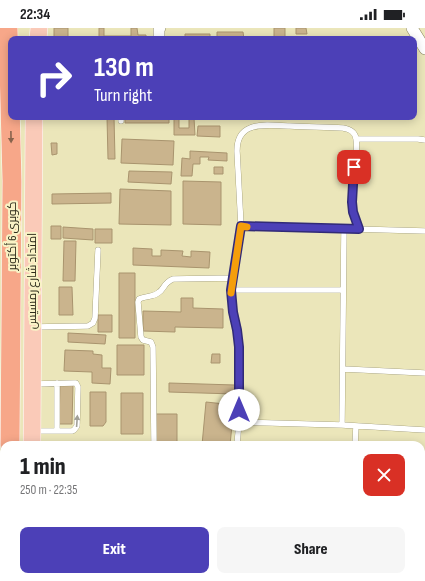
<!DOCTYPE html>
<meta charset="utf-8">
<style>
:root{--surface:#fff;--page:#f6f6f6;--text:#202124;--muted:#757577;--accent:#4c40b7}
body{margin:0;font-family:"Sofia Sans Condensed",Cairo,sans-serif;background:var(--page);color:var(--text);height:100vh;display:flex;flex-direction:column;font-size:15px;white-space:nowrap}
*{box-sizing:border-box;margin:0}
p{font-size:13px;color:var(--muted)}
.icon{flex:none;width:22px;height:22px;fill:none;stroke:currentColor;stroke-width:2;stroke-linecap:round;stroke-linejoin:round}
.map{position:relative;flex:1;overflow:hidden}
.panel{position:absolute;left:0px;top:413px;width:425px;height:140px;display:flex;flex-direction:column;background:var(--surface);border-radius:12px 12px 0 0;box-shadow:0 2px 10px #0003}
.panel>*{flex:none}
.hud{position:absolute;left:8px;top:8px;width:409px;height:84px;border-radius:8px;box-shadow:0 2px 10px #0003;background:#4c40b7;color:#fff;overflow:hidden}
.pin{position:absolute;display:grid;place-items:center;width:34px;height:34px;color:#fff;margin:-17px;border-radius:8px;box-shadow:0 2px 6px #0006}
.me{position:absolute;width:44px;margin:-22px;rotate:0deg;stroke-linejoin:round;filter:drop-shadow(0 0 3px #0008)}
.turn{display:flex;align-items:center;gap:14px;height:84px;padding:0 20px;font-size:18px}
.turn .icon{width:52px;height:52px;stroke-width:2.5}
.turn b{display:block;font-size:28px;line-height:34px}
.round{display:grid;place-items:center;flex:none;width:42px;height:42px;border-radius:8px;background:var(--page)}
.overview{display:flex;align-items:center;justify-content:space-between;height:68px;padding:0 20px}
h1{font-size:24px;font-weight:800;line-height:30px}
.cta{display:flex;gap:8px;margin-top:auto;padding:8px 20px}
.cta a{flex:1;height:46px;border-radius:8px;background:var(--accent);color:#fff;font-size:16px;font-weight:800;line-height:46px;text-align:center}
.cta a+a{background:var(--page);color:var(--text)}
.status{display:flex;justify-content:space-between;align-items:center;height:28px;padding:0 20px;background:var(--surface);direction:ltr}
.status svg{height:11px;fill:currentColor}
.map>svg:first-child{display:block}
</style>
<div class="status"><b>22:34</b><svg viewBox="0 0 49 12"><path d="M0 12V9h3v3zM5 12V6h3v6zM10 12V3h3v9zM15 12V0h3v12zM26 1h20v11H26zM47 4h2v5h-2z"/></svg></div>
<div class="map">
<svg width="425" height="553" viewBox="0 0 425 553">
<rect width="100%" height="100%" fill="#ebe6ba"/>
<path fill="#cab48d" stroke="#a9946e" d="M54 0H68V11H54Z
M99 0H104V8H131V0H137L138 7H146V11H92V9H99Z
M274 0H285V11H274Z
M296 0H306L307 6H296Z
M217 4H243L244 11H217Z
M185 6H210V11H185Z
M107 89H114L115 131H108Z
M125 89H169V95H125Z
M174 90H179V100H189V90H194L195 107H174Z
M198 98H220V109L197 108Z
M122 111 174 113 173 137 121 135Z
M51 115H57V126L52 127Z
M190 123 227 125V133L208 132 209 129H200V136H193L192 148H181L182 130 190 131Z
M214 139H223V146H214Z
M129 143 172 144 171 156 128 154Z
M183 153 221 154V197L183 196Z
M120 161 171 163V197L119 196Z
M111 165V175L52 176V166Z
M51 198H61V211H51Z
M63 199 93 201V212L63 210Z
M95 201H112V215H95Z
M64 213H76L75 253H63Z
M133 220 152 221V228H161V222L183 223 182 228 191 229V223L210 224 209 240 133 237Z
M119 245H135V310H119Z
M59 259H72L73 287H59Z
M181 270H193V280L223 281V300L175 299V304L143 303V283L181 284Z
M98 287H112V304H98Z
M68 305 106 307 105 316 68 314Z
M117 317H144V347H117Z
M65 322 93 323V326L102 327V340H111L110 356 92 355V344L64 343Z
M212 326H220V335H211Z
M169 355 235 357 234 366 169 364Z
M60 357H73L72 396H59Z
M90 364H106V394L103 398H90Z
M121 365H143V406H121Z
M206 374 234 377 230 417H202Z
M155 386H177V415H155Z
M59 549H70V553H59Z"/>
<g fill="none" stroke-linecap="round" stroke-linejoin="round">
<g stroke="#8a855c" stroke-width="6">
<path id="lane" d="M121 93V89
M357 111H418L425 112
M241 198 425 203
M231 262H343
M34 299 88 298 93 295 95 290 98 222
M343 341 425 345
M57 355V403
M34 356 74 355H76L78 359 77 398 74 402 72 403H34
M239 394 342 397 425 402
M342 397 344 200
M154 417 153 319 151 314 143 312 141 309 138 274 139 271C145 268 153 269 158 265 165 261 163 255 173 251L233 250
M237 417 239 394V319L237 302 233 285 231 262 241 198 237 123C237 113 240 104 250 100 262 95 277 98 290 98 308 99 325 99 343 100 349 101 355 103 356 111 358 121 355 132 354 142 353 152 351 163 351 174 352 183 356 192 359 201
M355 417 356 398
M421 501 422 553
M197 553V549
M275 553V549
M346 553V549"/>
</g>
<g stroke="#8a855c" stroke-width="12">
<path id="street" d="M412 0 425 21
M159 11V1L160 0"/>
</g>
<g stroke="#fff" stroke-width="18">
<path id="primary" d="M38 11 39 0
M32 417 34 89
M30 553V549"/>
</g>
<g stroke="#fff" stroke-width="20">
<path id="highway" d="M8 0 12 153 10 417
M19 553V549"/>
</g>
<use href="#lane" stroke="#fff" stroke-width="5.5"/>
<use href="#street" stroke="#fff" stroke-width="11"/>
<use href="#primary" stroke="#facab8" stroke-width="17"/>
<use href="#highway" stroke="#f7a789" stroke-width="19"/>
</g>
<defs><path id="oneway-solid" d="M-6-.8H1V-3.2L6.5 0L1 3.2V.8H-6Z"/></defs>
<use fill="#88634c" href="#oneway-solid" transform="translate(11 109) rotate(89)"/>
<use fill="#a1a098" href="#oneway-solid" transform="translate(77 393) rotate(-86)"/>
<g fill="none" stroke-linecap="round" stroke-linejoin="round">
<g stroke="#312a77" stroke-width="10">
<path id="route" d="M239 382V319L237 302 233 284 231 262 241 198 359 201 353 184 352 174 354 139"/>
</g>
<use href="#route" stroke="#4c40b7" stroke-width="7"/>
<path stroke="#f59e0b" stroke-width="7" d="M231 265 241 198 247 199"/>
</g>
<g text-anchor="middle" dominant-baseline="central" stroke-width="4" stroke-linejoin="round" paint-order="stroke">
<g font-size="12" fill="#2e2c1b" stroke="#f9f3c6">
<text transform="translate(12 208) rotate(-90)">كوبرى 6 أكتوبر</text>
<text transform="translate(32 253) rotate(-90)">امتداد شارع رمسيس</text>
</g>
</g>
</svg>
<div class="pin" style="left:354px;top:139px;background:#d93025"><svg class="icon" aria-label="arrive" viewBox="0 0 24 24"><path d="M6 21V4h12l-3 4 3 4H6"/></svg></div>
<svg class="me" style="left:239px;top:382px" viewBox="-20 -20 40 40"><circle r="19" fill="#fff"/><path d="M0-13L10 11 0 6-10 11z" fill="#4c40b7"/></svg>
<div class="hud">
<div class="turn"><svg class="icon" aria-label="right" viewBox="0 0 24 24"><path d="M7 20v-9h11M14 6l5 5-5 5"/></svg><div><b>130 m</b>Turn right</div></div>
</div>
<section class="panel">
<div class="overview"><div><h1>1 min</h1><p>250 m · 22:35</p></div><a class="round" style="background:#d93025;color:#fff"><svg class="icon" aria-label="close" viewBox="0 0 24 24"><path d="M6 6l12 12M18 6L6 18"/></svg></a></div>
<div class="cta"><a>Exit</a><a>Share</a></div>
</section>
</div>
